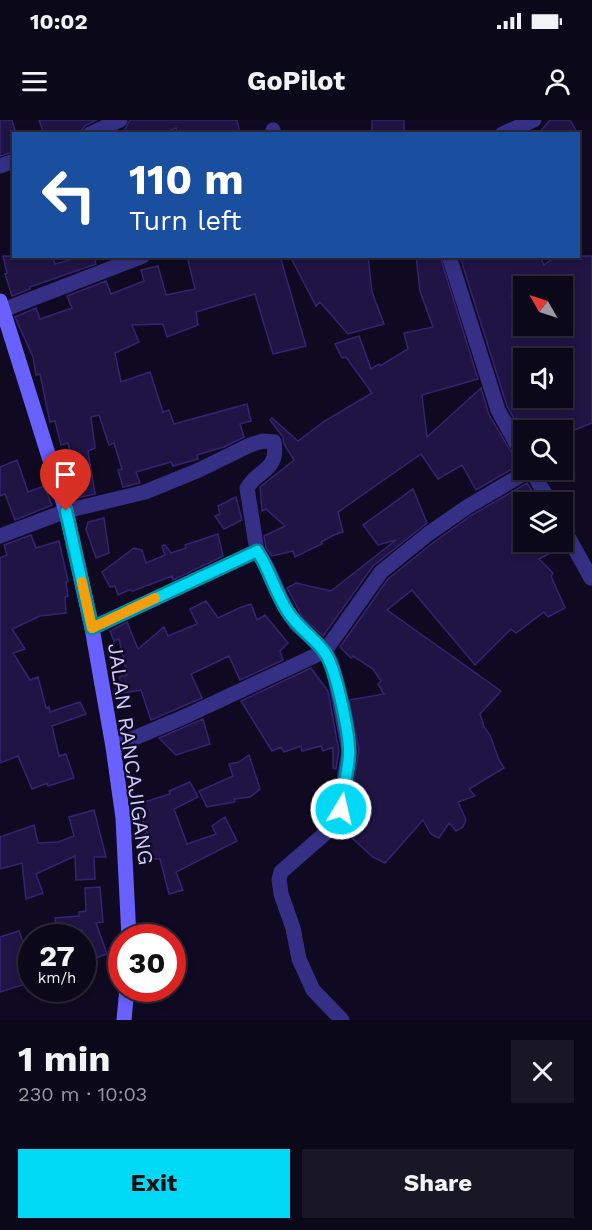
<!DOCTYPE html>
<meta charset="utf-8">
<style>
:root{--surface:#0b0819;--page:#191626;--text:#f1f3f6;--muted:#9a9aa2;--line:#2b2938;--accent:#00d9f5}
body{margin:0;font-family:"Work Sans",sans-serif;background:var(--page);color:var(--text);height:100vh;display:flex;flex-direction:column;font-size:22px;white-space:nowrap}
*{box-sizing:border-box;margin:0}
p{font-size:20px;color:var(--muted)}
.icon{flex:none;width:33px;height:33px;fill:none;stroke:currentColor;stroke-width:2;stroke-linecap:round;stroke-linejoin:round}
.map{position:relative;height:900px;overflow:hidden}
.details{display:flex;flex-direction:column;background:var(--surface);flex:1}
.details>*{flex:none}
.hud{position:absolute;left:12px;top:12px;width:568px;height:126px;border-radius:0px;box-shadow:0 3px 9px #0003,0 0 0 2px var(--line);background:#1a4fa0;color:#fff;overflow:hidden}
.needle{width:39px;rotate:309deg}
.tools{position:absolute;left:513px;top:156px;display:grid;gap:12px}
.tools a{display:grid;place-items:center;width:60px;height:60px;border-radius:0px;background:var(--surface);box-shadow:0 3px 9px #0003,0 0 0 2px var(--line);font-size:30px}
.speed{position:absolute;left:18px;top:804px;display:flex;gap:12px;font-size:30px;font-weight:700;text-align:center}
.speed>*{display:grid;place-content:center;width:78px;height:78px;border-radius:50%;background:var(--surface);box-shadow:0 3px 9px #0003,0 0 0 2px var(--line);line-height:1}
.speed small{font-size:15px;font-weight:400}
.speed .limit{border:9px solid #d22;background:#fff;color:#111}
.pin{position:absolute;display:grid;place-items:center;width:51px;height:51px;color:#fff;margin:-62px -26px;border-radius:50% 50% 50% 0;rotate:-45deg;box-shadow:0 0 6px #0007}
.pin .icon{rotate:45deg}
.me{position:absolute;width:66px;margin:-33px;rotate:9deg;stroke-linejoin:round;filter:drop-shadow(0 0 4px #0008)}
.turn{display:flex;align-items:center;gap:21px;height:126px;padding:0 18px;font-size:27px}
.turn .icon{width:78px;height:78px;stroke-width:2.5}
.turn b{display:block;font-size:42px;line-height:51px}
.round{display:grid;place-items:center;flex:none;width:63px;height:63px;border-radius:0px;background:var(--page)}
.overview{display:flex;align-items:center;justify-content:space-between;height:102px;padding:0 18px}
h1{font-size:36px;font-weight:700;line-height:45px}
.cta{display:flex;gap:12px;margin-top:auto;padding:12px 18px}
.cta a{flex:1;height:69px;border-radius:0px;background:var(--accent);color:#111;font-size:24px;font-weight:700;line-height:69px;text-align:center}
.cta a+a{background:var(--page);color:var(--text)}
.status{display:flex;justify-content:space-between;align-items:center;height:42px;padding:0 30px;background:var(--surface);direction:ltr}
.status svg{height:16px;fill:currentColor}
header{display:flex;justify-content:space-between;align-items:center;height:78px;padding:0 18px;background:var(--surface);font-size:27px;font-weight:700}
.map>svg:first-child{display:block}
</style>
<div class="status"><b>10:02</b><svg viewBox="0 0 49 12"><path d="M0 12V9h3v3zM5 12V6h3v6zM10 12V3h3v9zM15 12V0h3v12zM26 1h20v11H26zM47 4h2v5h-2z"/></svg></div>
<header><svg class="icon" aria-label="menu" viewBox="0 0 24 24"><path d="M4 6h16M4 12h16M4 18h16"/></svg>GoPilot<svg class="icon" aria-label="person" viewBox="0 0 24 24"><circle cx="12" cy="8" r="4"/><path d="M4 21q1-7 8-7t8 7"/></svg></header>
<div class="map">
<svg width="592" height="900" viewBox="0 0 592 900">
<rect width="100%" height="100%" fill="#0f0a21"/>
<path fill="#1f1444" stroke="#352472" stroke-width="1.5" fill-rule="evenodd" d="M0 0H12L16 14H14V32L0 36Z
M39 0H97L86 5 81 11 76 14H44Z
M130 0H237L240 14H177L176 8 162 14H126L125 9Z
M372 0H404V14H372Z
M550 0H570L578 14H538Z
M3 136H52L55 144 83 136H94L96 144 30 167V169L12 176 5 154 7 153Z
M187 136H280L306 226 273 234 255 174 196 192 198 205 167 217 163 204 132 205 139 222 115 233 121 262 150 252 163 292 169 290 174 304 247 284 251 301 240 304 244 317 224 327 197 335 198 339 173 346 171 342 136 352 140 363 123 367 118 350 122 349 114 323 109 325 99 295 91 297 95 328 88 331 95 374 77 378 72 365 77 363 68 323 61 325 55 301 50 302 40 254 36 255 33 237 15 197 36 188 40 199 72 188 67 176 106 161 111 174 144 161 141 150 158 146 166 175 195 169Z
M290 136H368L372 172 384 204 348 214 320 182 316 186Z
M416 136H440L478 259 422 275 427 317 481 268 489 295 519 345 476 370 462 345 438 359 421 334 338 392 343 412 334 415 321 422 322 424 295 437 293 431 272 436 266 428 264 416 285 406 266 389 262 391 260 367 294 340 284 324 283 317 270 300 272 298 298 321 323 302 372 273 346 237 342 238 335 224 359 216 371 249 379 244 380 246 408 229 404 213 433 207 420 171Z
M469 136H540L544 145 556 136H592V303L562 315V310H524V316L507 286 461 140ZM524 166H562V206H520L511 176 524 171ZM524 238H562V278H524Z
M17 340 28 372 44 366 52 385 15 400 5 374 0 376V347Z
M527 363 539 382H524V422H559L562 427 539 439 553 453 551 456 565 488 548 497 544 492 516 513 511 509 475 545 412 470 387 490 501 571 480 594 484 607 490 615 499 640 504 648 469 669 475 676 458 682 466 700 463 707 456 711 449 703 439 718 431 714 423 700 385 743 373 737 342 709 356 694 350 683 359 630 349 580 384 574 378 564 381 561 373 549 353 536 351 538 340 527 388 459 434 422 472 395Z
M413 369 427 403 373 446 323 516 303 498 287 468 296 463 331 471 396 420 378 425 363 405Z
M236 377 242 400 224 409 215 396 220 394 218 386Z
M104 398 109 433 96 438 86 409 88 402Z
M218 414 223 436 173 460 172 456 133 471 129 470 118 475 115 466 110 467 102 452 134 428 142 430 146 443 165 435 162 426 165 425 171 433 186 428 185 425Z
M31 415 36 428 59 421 68 461 66 462 68 476 65 477 66 493 40 496 12 509 25 529 13 533 30 560 38 557 46 588 49 587 50 592 80 582 86 594 52 606 59 636 66 634 74 658 48 666 47 663 32 669 18 636 0 643V438L7 435 4 425Z
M206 481 218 498 239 488 251 484 257 500 265 495 288 523 280 531 283 540 240 560 229 536 204 548 191 554 202 578 151 600 141 570 124 573 119 557 127 555 119 519 114 521 110 511 127 502 138 529 164 507 168 516 197 504 190 489Z
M311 548 328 571 339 631 336 649 333 648V627L323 631 321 626 302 631 301 626 284 632 281 627 272 631 241 581Z
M203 599 210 624 176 635 159 618Z
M249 635 260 669 250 677 234 679 235 682 207 687 199 671 233 656 229 644 239 642Z
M190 662 198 677 174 689 187 724 216 714 212 706 225 697 237 721 176 752 183 770 169 774 160 739H144L139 717 147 713 138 684 170 674 169 671Z
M94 690 106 737H94L95 759 76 760 75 736 36 754 43 773 26 779 22 743 0 749V717L34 705 38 723 58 722 74 716 69 697Z
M100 767 103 802 96 803 107 834 82 843V810L57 812 55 798 79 796V792L86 791 85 768Z
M19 811 32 848V862L0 872V817Z"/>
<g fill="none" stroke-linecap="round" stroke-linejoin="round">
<path stroke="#353085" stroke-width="15" d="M273 10 274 14
M90 14 120 0
M502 14 534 0
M0 46 14 41
M449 136 498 290 524 337
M3 190 143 136
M531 350 550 382
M562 406 591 458
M0 416 66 391 145 372 199 350 250 325 263 321 274 322C279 351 258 349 247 368L257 431 267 447 287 491 296 504 325 531 331 542 335 557 349 631 337 700 329 710 281 752 279 759 281 774 293 808 299 839 313 870 342 900
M92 508 257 431
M113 627 184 597 325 531 381 452 428 414 467 387 530 350"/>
<path stroke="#6861ff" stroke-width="15" d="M0 181 66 391 92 508 113 627 123 698 129 818
M124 900 127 868"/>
</g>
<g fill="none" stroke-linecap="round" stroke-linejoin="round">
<g stroke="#008d9f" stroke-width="15">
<path id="route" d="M66 391 92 508 257 431C270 450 275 473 288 492 298 508 315 518 325 533 336 548 350 616 349 635 348 653 342 671 341 689"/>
</g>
<use href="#route" stroke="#00d9f5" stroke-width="10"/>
<path stroke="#f59e0b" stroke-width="10" d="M82 462 92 508 155 478"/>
</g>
<g text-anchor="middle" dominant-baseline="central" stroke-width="4.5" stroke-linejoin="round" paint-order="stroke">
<g font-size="21" fill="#d1caff" stroke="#0f0a21">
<text transform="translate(131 634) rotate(82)">JALAN RANCAJIGANG</text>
</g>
</g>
</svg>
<div class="tools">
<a><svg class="needle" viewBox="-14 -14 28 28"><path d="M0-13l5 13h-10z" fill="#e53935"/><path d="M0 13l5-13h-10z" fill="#9a9aa2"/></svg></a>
<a><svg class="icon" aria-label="sound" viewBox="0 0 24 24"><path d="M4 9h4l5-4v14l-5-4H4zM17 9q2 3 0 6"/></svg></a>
<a><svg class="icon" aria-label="search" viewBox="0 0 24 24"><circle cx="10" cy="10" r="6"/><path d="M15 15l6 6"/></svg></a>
<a><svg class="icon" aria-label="layers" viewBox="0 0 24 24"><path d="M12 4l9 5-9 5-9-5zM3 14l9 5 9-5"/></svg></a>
</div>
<div class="speed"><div>27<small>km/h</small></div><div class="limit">30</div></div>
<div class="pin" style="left:66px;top:391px;background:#d93025"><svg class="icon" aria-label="arrive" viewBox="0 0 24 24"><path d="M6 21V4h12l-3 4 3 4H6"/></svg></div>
<svg class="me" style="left:341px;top:689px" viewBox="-20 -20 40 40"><circle r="17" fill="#00d9f5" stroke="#fff" stroke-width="3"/><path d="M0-11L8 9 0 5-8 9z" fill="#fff"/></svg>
<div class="hud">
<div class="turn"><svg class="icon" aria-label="left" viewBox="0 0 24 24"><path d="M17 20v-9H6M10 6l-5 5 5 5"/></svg><div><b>110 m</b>Turn left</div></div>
</div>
</div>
<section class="details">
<div class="overview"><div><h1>1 min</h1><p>230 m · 10:03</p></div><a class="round"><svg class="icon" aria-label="close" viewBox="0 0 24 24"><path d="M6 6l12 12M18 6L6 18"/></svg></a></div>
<div class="cta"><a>Exit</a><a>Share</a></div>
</section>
